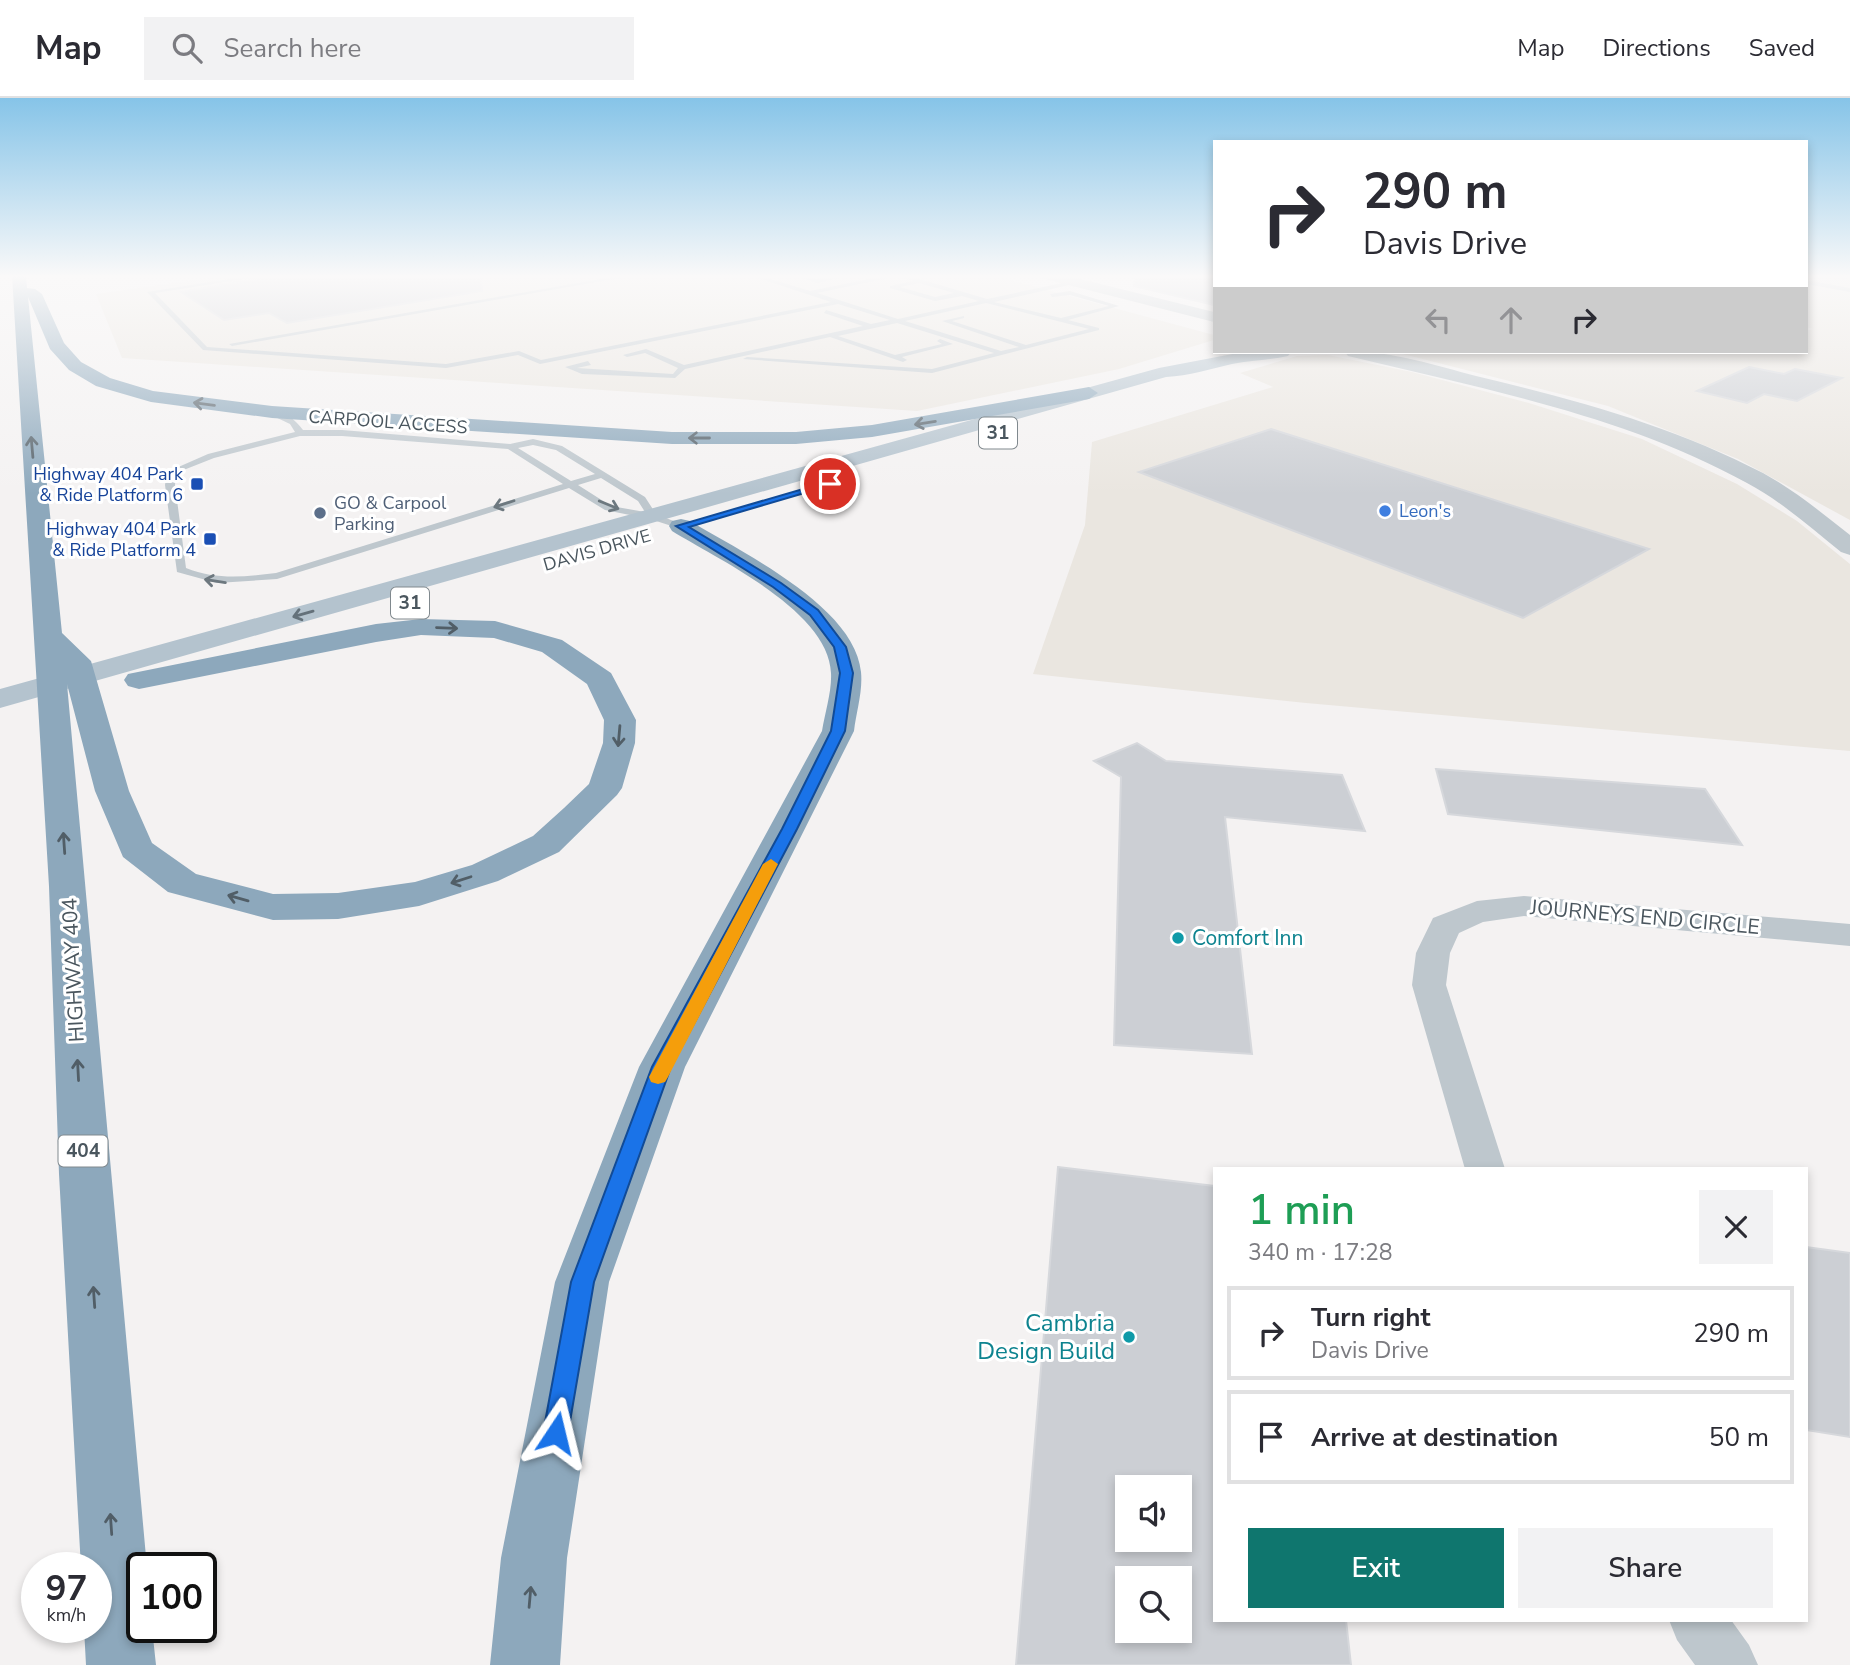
<!DOCTYPE html>
<meta charset="utf-8">
<style>
:root{--surface:#fff;--page:#f2f2f3;--text:#2b2b33;--muted:#7c7c81;--line:#e1e1e2;--accent:#0f766e}
body{margin:0;font-family:"Nunito Sans",sans-serif;background:var(--page);color:var(--text);height:100vh;display:flex;flex-direction:column;font-size:26px;white-space:nowrap}
*{box-sizing:border-box;margin:0}
p{font-size:23px;color:var(--muted)}
.icon{flex:none;width:38px;height:38px;fill:none;stroke:currentColor;stroke-width:2;stroke-linecap:round;stroke-linejoin:round}
.map{position:relative;flex:1;overflow:hidden}
.drawer{position:absolute;left:1213px;top:1069px;width:595px;height:455px;display:flex;flex-direction:column;background:var(--surface);border-radius:0px;box-shadow:0 4px 10px #0003}
.drawer>*{flex:none}
.top-card{position:absolute;left:1213px;top:42px;width:595px;height:214px;border-radius:0px;box-shadow:0 4px 10px #0003;background:#fff;color:var(--text);overflow:hidden}
.fabs{position:absolute;left:1115px;top:1377px;display:grid;gap:14px}
.fabs a{display:grid;place-items:center;width:77px;height:77px;border-radius:0px;background:var(--surface);box-shadow:0 4px 10px #0003;font-size:35px}
.speed{position:absolute;left:21px;top:1454px;display:flex;gap:14px;font-size:35px;font-weight:700;text-align:center}
.speed>*{display:grid;place-content:center;width:91px;height:91px;border-radius:50%;background:var(--surface);box-shadow:0 4px 10px #0003;line-height:1}
.speed small{font-size:18px;font-weight:400}
.speed .limit{border:4px solid #111;border-radius:10px;background:#fff;color:#111}
.pin{position:absolute;display:grid;place-items:center;width:60px;height:60px;color:#fff;margin:-30px;border:4px solid #fff;border-radius:50%;box-shadow:0 2px 7px #0007}
.me{position:absolute;width:77px;margin:-38px;rotate:10deg;stroke-linejoin:round;filter:drop-shadow(0 0 5px #0008)}
.turn{display:flex;align-items:center;gap:24px;height:147px;padding:0 35px;font-size:32px}
.turn .icon{width:91px;height:91px;stroke-width:2.5}
.turn b{display:block;font-size:49px;line-height:60px}
.lanes{display:flex;align-items:center;height:66px;padding:0 35px;background:#0003;justify-content:center;gap:35px;direction:ltr}
.lanes .off{opacity:.35}
.round{display:grid;place-items:center;flex:none;width:74px;height:74px;border-radius:0px;background:var(--page)}
.headline{display:flex;align-items:center;justify-content:space-between;height:119px;padding:0 35px}
h1{font-size:42px;font-weight:600;line-height:52px;color:#1e9e55}
.action{display:flex;gap:14px;margin-top:auto;padding:14px 35px}
.action a{flex:1;height:80px;border-radius:0px;background:var(--accent);color:#fff;font-size:28px;font-weight:600;line-height:80px;text-align:center}
.action a+a{background:var(--page);color:var(--text)}
ul{padding:0;list-style:none}
li{display:flex;align-items:center;gap:21px;height:94px;margin:0 14px 10px;padding:0 21px;border:4px solid var(--line);border-radius:0px}
li div{flex:1}
li b{display:block;font-size:26px}
li em{font-style:normal}
header{display:flex;align-items:center;gap:42px;box-sizing:border-box;height:98px;padding:0 35px;background:var(--surface);border-bottom:2px solid var(--line)}
header strong{font-size:33px}
nav{display:flex;gap:38px;margin-inline-start:auto;font-size:24px}
.search{width:490px;height:63px;background:var(--page);display:flex;align-items:center;gap:18px;box-sizing:border-box;padding:0 24px;border-radius:0px;color:var(--muted);font-size:26px}
.map>svg:first-child{display:block}
</style>
<header>
<strong>Map</strong>
<div class="search"><svg class="icon" aria-label="search" viewBox="0 0 24 24"><circle cx="10" cy="10" r="6"/><path d="M15 15l6 6"/></svg>Search here</div>
<nav><a>Map</a><a>Directions</a><a>Saved</a></nav>
</header>
<div class="map">
<svg width="1850" height="1567" viewBox="0 0 1850 1567">
<rect width="100%" height="100%" fill="#f4f2f2"/>
<path fill="#eae6e0" d="M231 177H992L1214 237V242L1119 271 917 313 122 260 96 196Z
M1806 177H1850V422L1738 361 1608 308 1395 254H1806V233L1813 231 1806 229Z
M1328 257 1412 274 1529 305 1642 341 1737 386 1797 423 1850 466V653L1306 605 1033 576 1085 427 1092 344 1273 289 1240 275 1297 258Z"/>
<path fill="#cccfd4" stroke="#d6d8dc" stroke-width="2" fill-rule="evenodd" d="M278 177H481L482 193 287 225 269 215 224 222 181 194Z
M1135 177H1214V207L1134 188Z
M1749 269 1784 276 1795 271 1842 280 1797 303 1764 296 1747 305 1697 293Z
M1271 331 1649 451 1523 520 1139 374Z
M1137 645 1166 663 1342 677 1365 733 1225 719 1252 956 1114 947 1121 679 1094 663Z
M1436 671 1705 691 1742 747 1448 716Z
M1058 1069 1214 1088V1522H1346L1351 1567H1016ZM1127 1390H1180V1442H1127ZM1127 1480H1180V1533H1127Z
M1806 1149 1850 1155V1339L1806 1332Z"/>
<g fill="none" stroke-linecap="round" stroke-linejoin="round">
<path fill="#bec7cd" fill-rule="evenodd" d="M254 177H270L155 195 207 249 446 266 519 253 541 262 831 204 749 177H758L810 193 888 177H906L987 201 1076 182 1078 185 994 204 1061 220 1109 208 1070 197 1052 199 1050 196 1070 193 1119 208 1068 222 1099 230V232L932 275 743 261 747 259 932 271 994 255 897 225 838 238 895 257 942 246 937 243 940 241 953 246 902 259 907 262 903 264 830 239 685 271 675 280 582 276 565 269 588 263 591 267 577 270 673 276 678 270 645 255 627 259 623 257 646 251 684 267 863 228 824 215 826 212 871 226 890 222 838 206 540 266 518 257 446 270 203 252 147 194ZM898 178 913 183 890 188V190L935 203 962 198 979 203 898 221 817 195ZM919 185 954 195 935 199 900 189ZM986 205 1089 231 1026 247 952 223 964 220V218L942 223 1019 249 1001 253 905 223Z
M623 177H637L232 248 229 246Z
M793 177 817 181 838 180 817 185Z
M1806 182 1850 190V194L1806 186Z
M269 312C283 312 295 321 303 332H342L510 346 533 341 562 348 645 399 656 416 686 428 681 431 650 421 605 412 569 390 277 481 217 485 177 474 165 387 167 374 208 356 295 334 290 326 269 316ZM300 338H342L508 351 563 386 276 475C244 479 216 482 186 470L175 387 176 375 214 360ZM533 347 556 352 595 376 571 383 518 350ZM601 380 638 403 645 414 611 408 578 387Z"/>
<path fill="#bec7cd" fill-rule="evenodd" d="M1524 798 1850 826V848L1524 818 1483 824 1459 835 1450 855 1446 887 1505 1071H1465L1412 887 1416 855 1433 820 1477 803Z
M1669 1522H1731L1749 1547 1758 1567H1695L1677 1542Z"/>
<path fill="#bec7cd" fill-rule="evenodd" d="M1039 177H1064L1214 214V224L1041 180Z
M1345 254C1389 252 1433 267 1476 278 1574 301 1673 328 1763 375 1794 392 1822 415 1850 437V457L1841 454C1811 430 1781 403 1747 385 1624 317 1483 291 1348 258Z"/>
<path fill="#b4c3ce" fill-rule="evenodd" d="M1243 254H1291L1288 258C1270 262 1251 262 1232 266 1210 271 1189 278 1166 279L0 610V591L1159 270Z"/>
<path fill="#8da8bc" fill-rule="evenodd" d="M12 177H26L27 190 35 191 42 196 64 245 81 264 110 280 153 293 272 308 672 334H796L872 327 1089 289 1098 295 1089 301 872 339 796 346H672L272 320 151 304 96 288 69 272 50 251 28 199 62 535 91 563 129 693 152 745 196 776 273 796 338 795 415 784 472 767 533 738 564 710 589 686 603 645 604 622 587 586 542 554 494 540 421 537 376 544 139 591 128 588 124 582 128 576 376 526 421 521 495 523 562 542 611 575 636 622 635 645 622 690 617 697 559 754 498 783 419 808 338 821 273 822 168 794 123 759 95 693 67 586 147 1470H142V1530H152L156 1567H86L84 1530H96V1470H81L59 1076 49 788Z
M681 421 690 423C741 454 855 508 861 574 863 593 856 615 854 633L685 969 609 1184 567 1460 560 1567H490L501 1460 555 1184 639 969 822 633C825 615 832 593 831 575 829 513 719 462 672 433L669 428 672 423Z"/>
</g>
<defs><path id="oneway-shaft" d="M-6 0H5M1.5-3L5.5 0L1.5 3" fill="none" stroke-width="1.6" stroke-linecap="round" stroke-linejoin="round" transform="scale(1.75)"/></defs>
<g stroke="#515e67">
<use href="#oneway-shaft" transform="translate(204 306) rotate(-173)"/>
<use href="#oneway-shaft" transform="translate(925 325) rotate(171)"/>
<use href="#oneway-shaft" transform="translate(699 340) rotate(-180)"/>
<use href="#oneway-shaft" transform="translate(32 349) rotate(-95)"/>
<use href="#oneway-shaft" transform="translate(447 530) rotate(2)"/>
<use href="#oneway-shaft" transform="translate(619 638) rotate(95)"/>
<use href="#oneway-shaft" transform="translate(64 745) rotate(-94)"/>
<use href="#oneway-shaft" transform="translate(461 782) rotate(162)"/>
<use href="#oneway-shaft" transform="translate(238 800) rotate(-164)"/>
<use href="#oneway-shaft" transform="translate(78 972) rotate(-93)"/>
<use href="#oneway-shaft" transform="translate(94 1199) rotate(-94)"/>
<use href="#oneway-shaft" transform="translate(111 1426) rotate(-94)"/>
<use href="#oneway-shaft" transform="translate(530 1499) rotate(-85)"/>
</g>
<g stroke="#6d787f">
<use href="#oneway-shaft" transform="translate(504 406) rotate(162)"/>
<use href="#oneway-shaft" transform="translate(609 407) rotate(22)"/>
<use href="#oneway-shaft" transform="translate(215 483) rotate(-171)"/>
</g>
<use stroke="#64717a" href="#oneway-shaft" transform="translate(303 516) rotate(164)"/>
<linearGradient id="sky" x2="0" y2="1"><stop stop-color="#86c4e8"/><stop offset="0.45" stop-color="#faf9f9"/><stop offset="1" stop-color="#faf9f9" stop-opacity="0"/></linearGradient>
<rect width="1850" height="396" fill="url(#sky)"/>
<path fill="#1a73e8" stroke="#114b97" stroke-width="2" d="M827 384 835 386 689 429 781 485 818 512 846 549 853 575 845 633 797 731 671 969 594 1184 568 1335 565 1344 556 1347 547 1344 543 1335 571 1184 652 969 782 731 831 633 840 575 834 549 810 517 773 489 676 428Z"/>
<path fill="#f59e0b" d="M771 761 778 766 668 979 665 984 658 986 651 984 649 979 763 766Z"/>
<g fill="#1a4fb4" stroke="#fff" stroke-width="2.5">
<rect x="190" y="379" width="14" height="14" rx="3.5"/>
<rect x="203" y="434" width="14" height="14" rx="3.5"/>
</g>
<circle fill="#3f7fe0" stroke="#fff" stroke-width="2.5" cx="1385" cy="413" r="7"/>
<circle fill="#5c6f8a" stroke="#fff" stroke-width="2.5" cx="320" cy="415" r="7"/>
<g fill="#0f9aa8" stroke="#fff" stroke-width="2.5">
<circle cx="1178" cy="840" r="7"/>
<circle cx="1129" cy="1239" r="7"/>
</g>
<g text-anchor="middle" dominant-baseline="central" stroke-width="6" stroke-linejoin="round" paint-order="stroke">
<g font-size="18" fill="#4a565e" stroke="#fff">
<text transform="translate(388 324) rotate(4)">CARPOOL ACCESS</text>
<text transform="translate(597 452) rotate(-16)">DAVIS DRIVE</text>
</g>
<g font-size="18" fill="#164399" stroke="#fff" text-anchor="end">
<text x="183" y="376">Highway 404 Park<tspan x="183" dy="21">&amp; Ride Platform 6</tspan></text>
<text x="196" y="431">Highway 404 Park<tspan x="196" dy="21">&amp; Ride Platform 4</tspan></text>
</g>
<g font-size="18" fill="#4e5e75" stroke="#fff" text-anchor="start">
<text x="334" y="405">GO &amp; Carpool<tspan x="334" dy="21">Parking</tspan></text>
</g>
<g font-size="18" fill="#366cbe" stroke="#fff" text-anchor="start">
<text x="1399" y="413">Leon's</text>
</g>
<g fill="#fff" stroke="#80898e" stroke-width="2">
<rect x="979" y="319.5" width="38" height="31" rx="5"/>
<rect x="391" y="489.5" width="38" height="31" rx="5"/>
<rect x="58.5" y="1037.5" width="49" height="31" rx="5"/>
</g>
<g font-size="19" font-weight="bold" fill="#4a565e">
<text x="998" y="335">31</text>
<text x="410" y="505">31</text>
<text x="83" y="1053">404</text>
</g>
<g font-size="21" fill="#4a565e" stroke="#fff">
<text transform="translate(1645 819) rotate(5)">JOURNEYS END CIRCLE</text>
<text transform="translate(73 872) rotate(-93)">HIGHWAY 404</text>
</g>
<g font-size="21" fill="#0d838f" stroke="#fff" text-anchor="start">
<text x="1192" y="840">Comfort Inn</text>
</g>
<g font-size="24" fill="#0d838f" stroke="#fff" text-anchor="end">
<text x="1115" y="1225">Cambria<tspan x="1115" dy="28">Design Build</tspan></text>
</g>
</g>
</svg>
<div class="fabs">
<a><svg class="icon" aria-label="sound" viewBox="0 0 24 24"><path d="M4 9h4l5-4v14l-5-4H4zM17 9q2 3 0 6"/></svg></a>
<a><svg class="icon" aria-label="search" viewBox="0 0 24 24"><circle cx="10" cy="10" r="6"/><path d="M15 15l6 6"/></svg></a>
</div>
<div class="speed"><div>97<small>km/h</small></div><div class="limit">100</div></div>
<div class="pin" style="left:830px;top:386px;background:#d93025"><svg class="icon" aria-label="arrive" viewBox="0 0 24 24"><path d="M6 21V4h12l-3 4 3 4H6"/></svg></div>
<svg class="me" style="left:556px;top:1335px" viewBox="-20 -20 40 40"><path d="M0-17L14 15 0 8-14 15z" fill="#1a73e8" stroke="#fff" stroke-width="4"/></svg>
<div class="top-card">
<div class="turn"><svg class="icon" aria-label="right" viewBox="0 0 24 24"><path d="M7 20v-9h11M14 6l5 5-5 5"/></svg><div><b>290 m</b>Davis Drive</div></div>
<div class="lanes"><svg class="icon off" aria-label="left" viewBox="0 0 24 24"><path d="M17 20v-9H6M10 6l-5 5 5 5"/></svg><svg class="icon off" aria-label="ahead" viewBox="0 0 24 24"><path d="M12 20V5M6 11l6-6 6 6"/></svg><svg class="icon" aria-label="right" viewBox="0 0 24 24"><path d="M7 20v-9h11M14 6l5 5-5 5"/></svg></div>
</div>
<section class="drawer">
<div class="headline"><div><h1>1 min</h1><p>340 m · 17:28</p></div><a class="round"><svg class="icon" aria-label="close" viewBox="0 0 24 24"><path d="M6 6l12 12M18 6L6 18"/></svg></a></div>
<ul>
<li><svg class="icon" aria-label="right" viewBox="0 0 24 24"><path d="M7 20v-9h11M14 6l5 5-5 5"/></svg><div><b>Turn right</b><p>Davis Drive</p></div><em>290 m</em></li>
<li><svg class="icon" aria-label="arrive" viewBox="0 0 24 24"><path d="M6 21V4h12l-3 4 3 4H6"/></svg><div><b>Arrive at destination</b></div><em>50 m</em></li>
</ul>
<div class="action"><a>Exit</a><a>Share</a></div>
</section>
</div>
